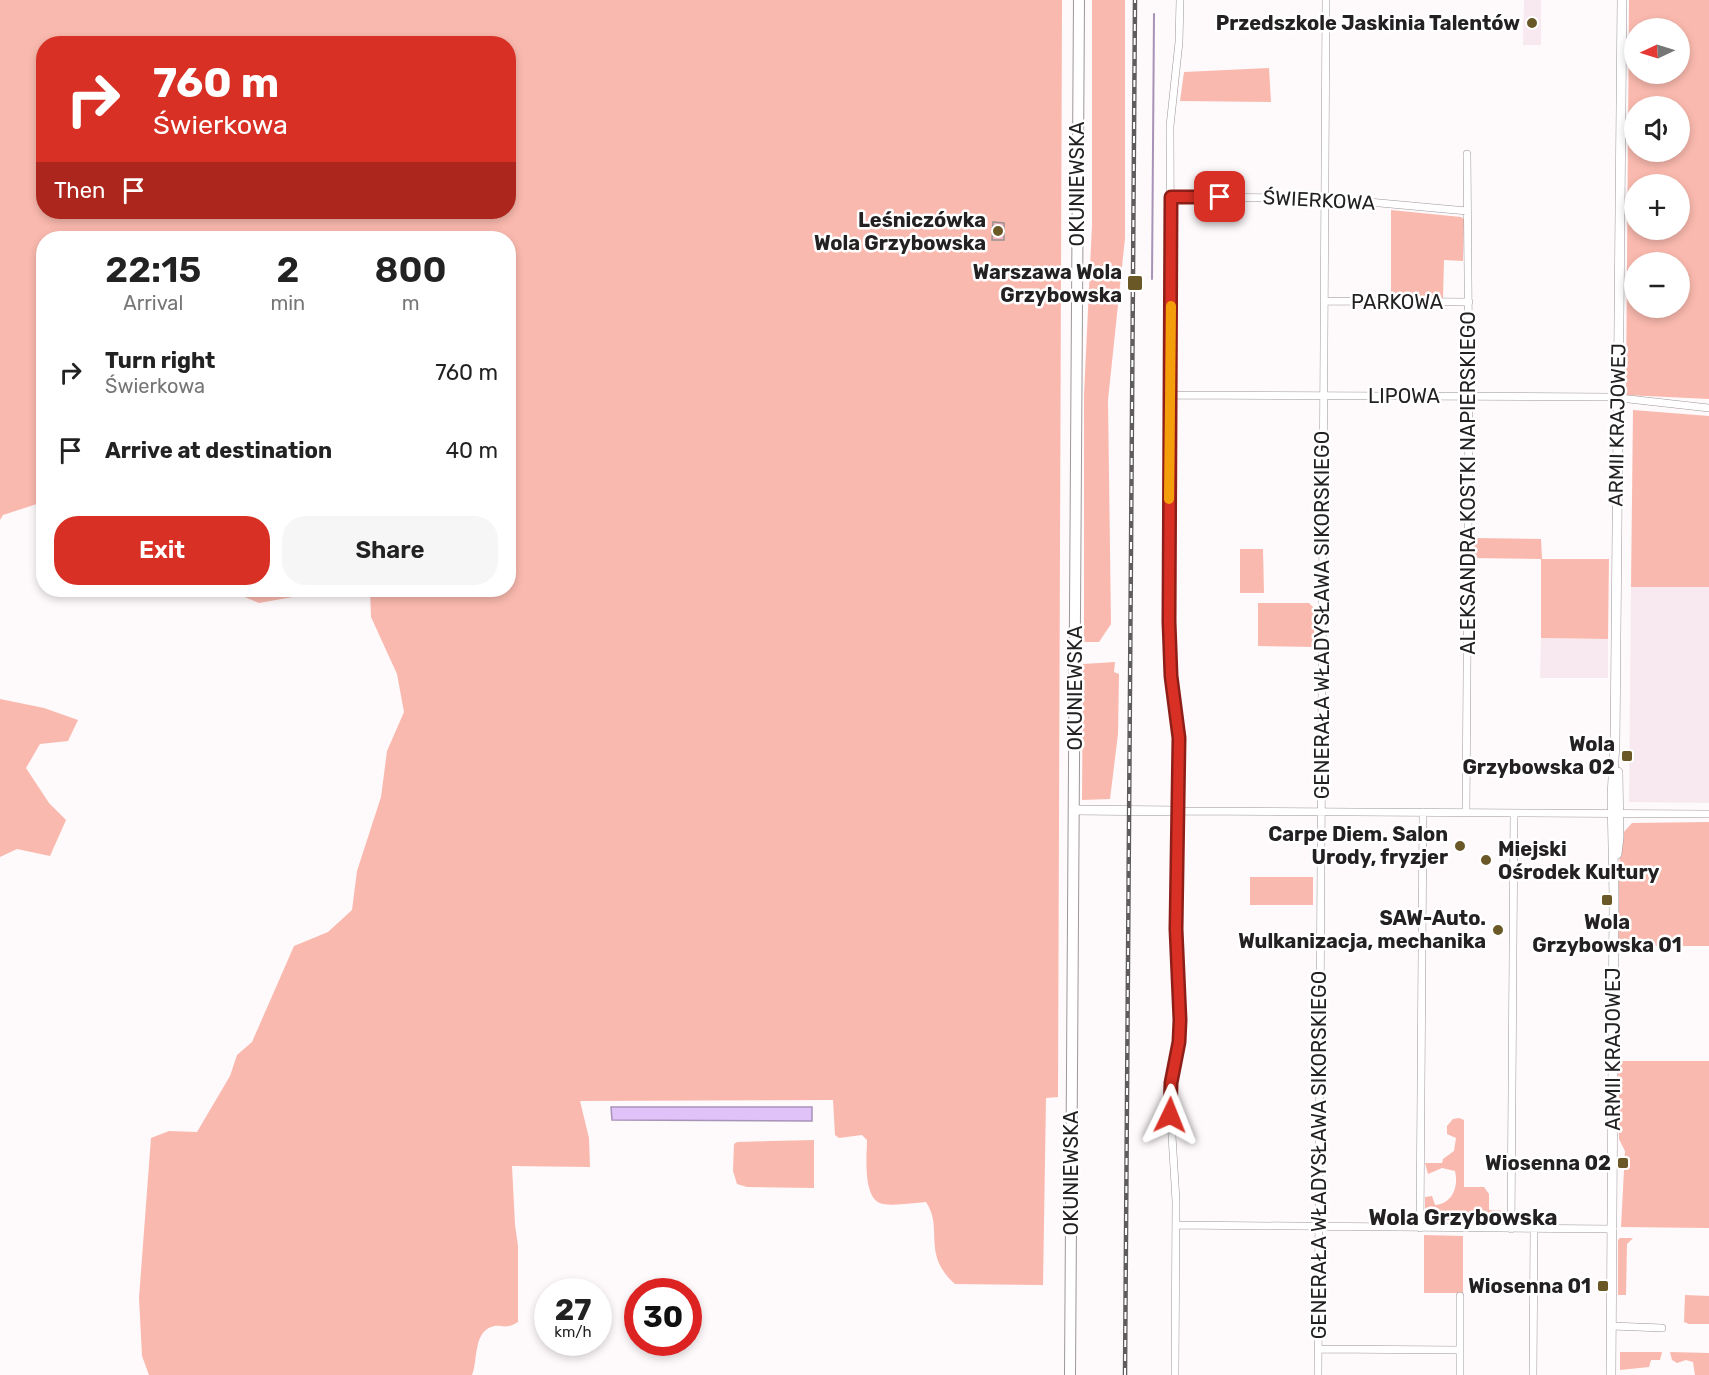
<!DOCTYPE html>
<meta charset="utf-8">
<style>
:root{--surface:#fff;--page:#f6f6f6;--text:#222;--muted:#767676;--accent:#d93025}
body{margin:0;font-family:Rubik,sans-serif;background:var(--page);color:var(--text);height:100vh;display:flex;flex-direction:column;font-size:22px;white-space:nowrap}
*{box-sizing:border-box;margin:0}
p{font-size:20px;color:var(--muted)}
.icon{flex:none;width:33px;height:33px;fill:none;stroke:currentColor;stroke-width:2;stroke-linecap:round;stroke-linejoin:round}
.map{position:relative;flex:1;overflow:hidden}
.details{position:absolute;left:36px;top:231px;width:480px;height:366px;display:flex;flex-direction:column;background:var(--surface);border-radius:24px;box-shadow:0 3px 9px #0003}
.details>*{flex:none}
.hud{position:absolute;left:36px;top:36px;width:480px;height:183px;border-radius:24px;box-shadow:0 3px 9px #0003;background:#d93025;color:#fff;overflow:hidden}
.needle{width:39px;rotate:266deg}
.fabs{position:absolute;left:1624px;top:18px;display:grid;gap:12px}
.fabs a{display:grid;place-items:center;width:66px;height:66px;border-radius:50%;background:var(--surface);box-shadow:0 3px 9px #0003;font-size:30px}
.speed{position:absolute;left:534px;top:1278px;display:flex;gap:12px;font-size:30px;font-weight:700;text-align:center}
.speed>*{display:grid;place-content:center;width:78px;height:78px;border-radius:50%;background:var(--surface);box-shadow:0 3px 9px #0003;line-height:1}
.speed small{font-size:15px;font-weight:400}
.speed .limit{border:9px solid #d22;background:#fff;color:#111}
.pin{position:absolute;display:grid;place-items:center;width:51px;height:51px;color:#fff;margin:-26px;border-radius:12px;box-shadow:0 3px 9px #0006}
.me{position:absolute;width:66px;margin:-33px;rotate:2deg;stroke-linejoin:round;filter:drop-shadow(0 0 4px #0008)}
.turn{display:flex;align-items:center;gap:21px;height:126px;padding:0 18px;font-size:27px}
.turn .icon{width:78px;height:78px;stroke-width:2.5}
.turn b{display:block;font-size:42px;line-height:51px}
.then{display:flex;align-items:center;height:57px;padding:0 18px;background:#0003;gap:12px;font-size:22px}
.eta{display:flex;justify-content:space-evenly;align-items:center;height:102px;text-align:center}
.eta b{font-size:36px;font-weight:600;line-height:42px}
.primary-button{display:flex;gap:12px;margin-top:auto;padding:12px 18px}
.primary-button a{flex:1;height:69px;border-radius:24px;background:var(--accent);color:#fff;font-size:24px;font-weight:600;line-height:69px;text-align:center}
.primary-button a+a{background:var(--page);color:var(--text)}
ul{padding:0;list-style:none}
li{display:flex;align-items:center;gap:18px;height:78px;padding:0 18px}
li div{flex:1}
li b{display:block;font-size:22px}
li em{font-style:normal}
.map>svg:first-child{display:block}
</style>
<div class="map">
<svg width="1709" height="1375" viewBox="0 0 1709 1375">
<rect width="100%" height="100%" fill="#fef9fb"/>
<path fill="#f8e9f0" d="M1524 0H1541V45H1523Z
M1631 587H1709V803L1629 802Z
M1541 638 1608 639V678H1540Z"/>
<path fill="#fab9ae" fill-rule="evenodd" d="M0 0H1062L1058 1097 1046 1098 1043 1285 955 1284C921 1254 944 1228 926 1202 913 1203 896 1206 883 1204 862 1200 867 1156 867 1140L862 1135 839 1138 835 1135 833 1100 580 1101 589 1138 590 1167 512 1166 515 1225 518 1246V1322C503 1331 502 1323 491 1327 473 1334 478 1361 472 1375H149L142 1356 139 1298 151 1138 169 1131 197 1132 230 1076 237 1055 252 1042 294 946 328 932 352 910 357 871 381 797 387 751 404 712 397 674 371 617 370 590H508V238H44L43 502 3 515 0 520ZM44 44H508V212H44Z
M1092 0H1125V238L1108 400 1111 624 1099 642H1084V395L1092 225Z
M1629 0H1709V399L1626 395ZM1635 28H1680V74H1635ZM1635 106H1680V152H1635ZM1635 184H1680V230H1635ZM1635 262H1680V308H1635Z
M1269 68 1271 102 1180 101 1184 72Z
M1391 210 1461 217 1464 219 1463 261 1444 260 1443 298H1391Z
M1633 410 1709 416V587H1631Z
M1474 538 1541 539 1542 559H1609L1608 639 1541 638V559L1473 558Z
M1240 549H1263L1264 593H1240Z
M234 590H332L259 603 235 593Z
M1258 603H1309L1314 608V647L1258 646Z
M1115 662 1114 672 1119 674 1118 734 1110 799 1082 800 1083 664Z
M0 699 44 708 78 720 68 741 40 744 26 768 49 803 66 820 50 856 17 849 0 857Z
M1709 822V946H1618L1619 865 1623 833 1632 823Z
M1250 877H1313V905H1250Z
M1618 1061H1709V1228L1621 1227 1625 1151 1619 1139Z
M1459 1118 1464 1120V1187H1484L1489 1194V1210L1507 1211 1508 1221 1427 1220 1425 1218V1197L1432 1196 1435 1205C1452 1204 1459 1187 1455 1171L1442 1168 1428 1174 1425 1163H1442L1443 1159 1454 1151 1456 1138 1447 1134V1126L1453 1119Z
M814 1140V1188L747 1187 737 1184 733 1171 734 1144 737 1142Z
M1424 1235 1463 1236V1293H1424Z
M1620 1238H1633L1627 1244 1626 1295H1618V1240Z
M1685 1295 1709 1296V1324H1689L1684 1322Z
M1620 1352H1662L1660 1360H1651L1649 1367 1620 1370Z
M1670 1352 1709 1353V1375H1695L1693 1362 1686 1360 1677 1363 1672 1360Z"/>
<path fill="#e0c2f9" stroke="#a792b8" stroke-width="1.5" d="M611 1107H812V1121L612 1120Z"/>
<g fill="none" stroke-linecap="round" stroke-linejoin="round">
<path stroke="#a792b8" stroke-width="2" d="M1152 279 1154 14"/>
</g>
<path fill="#f7b2bc" stroke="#979191" stroke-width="1.5" d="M993 222 1004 223V240H992Z"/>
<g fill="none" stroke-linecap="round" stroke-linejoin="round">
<g stroke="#9d979a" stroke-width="8">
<path id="minor" d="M1171 197 1325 198 1467 211
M1324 301 1469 302
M1171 395 1611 397 1709 408
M1179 811 1709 814
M1466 813 1469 397 1467 154
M1176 1225 1613 1229
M1420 1228 1423 812
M1511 1229 1514 814
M1612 1326 1662 1328
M1318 1349 1460 1350
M1175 1375 1176 1201 1170 1103 1180 1020 1176 929 1179 738 1170 656 1168 485 1171 395 1170 126 1179 42 1180 0
M1318 1375 1326 0
M1460 1375V1296
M1533 1375 1534 1229"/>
</g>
<g stroke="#9d979a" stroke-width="10">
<path id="tertiary" d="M1074 810 1179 811
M1617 854 1619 837 1618 772
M1611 1375 1614 898 1612 796 1615 743 1622 0"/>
</g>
<g stroke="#9d979a" stroke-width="12">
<path id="secondary" d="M1070 1375 1079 0"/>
</g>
<use href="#minor" stroke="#fff" stroke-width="7"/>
<use href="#tertiary" stroke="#fff" stroke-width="9"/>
<use href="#secondary" stroke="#fff" stroke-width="10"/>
<g stroke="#5f5c5d" stroke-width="4.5">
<path id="rail" d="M1125 1375 1135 0"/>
</g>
<use href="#rail" stroke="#fff" stroke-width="2" stroke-dasharray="7" stroke-linecap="butt"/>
</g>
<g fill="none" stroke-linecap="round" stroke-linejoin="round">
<g stroke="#8d1f18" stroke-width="15">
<path id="route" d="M1170 1115 1171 1083 1179 1042 1180 1020 1176 929 1179 738 1171 676 1169 622 1171 197H1220"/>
</g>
<use href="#route" stroke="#d93025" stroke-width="10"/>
<path stroke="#f59e0b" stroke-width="10" d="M1169 499 1171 306"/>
</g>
<g fill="#6a5826" stroke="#fff" stroke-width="2">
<circle cx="1532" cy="23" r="6"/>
<circle cx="998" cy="231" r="6"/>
<rect x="1127" y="275" width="16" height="16" rx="3"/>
<rect x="1621" y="750" width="12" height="12" rx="3"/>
<circle cx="1460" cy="846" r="6"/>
<circle cx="1486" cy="860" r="6"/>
<rect x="1601" y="894" width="12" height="12" rx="3"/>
<circle cx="1498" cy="930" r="6"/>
<rect x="1617" y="1157" width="12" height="12" rx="3"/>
<rect x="1597" y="1280" width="12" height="12" rx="3"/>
</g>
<g text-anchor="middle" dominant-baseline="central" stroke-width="5" stroke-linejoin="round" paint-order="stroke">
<g font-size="20" font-weight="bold" fill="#232122" stroke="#fff" text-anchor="end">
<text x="1520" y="23">Przedszkole Jaskinia Talentów</text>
<text x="986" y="220">Leśniczówka<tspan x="986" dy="23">Wola Grzybowska</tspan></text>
<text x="1122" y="272">Warszawa Wola<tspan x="1122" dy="23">Grzybowska</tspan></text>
<text x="1615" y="744">Wola<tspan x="1615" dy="23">Grzybowska 02</tspan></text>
<text x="1448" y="834">Carpe Diem. Salon<tspan x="1448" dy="23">Urody, fryzjer</tspan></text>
<text x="1498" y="849" text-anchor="start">Miejski<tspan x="1498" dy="23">Ośrodek Kultury</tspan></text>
<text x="1486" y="918">SAW-Auto.<tspan x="1486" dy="23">Wulkanizacja, mechanika</tspan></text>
<text x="1607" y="922" text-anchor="middle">Wola<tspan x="1607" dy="23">Grzybowska 01</tspan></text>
<text x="1611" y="1163">Wiosenna 02</text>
<text x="1591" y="1286">Wiosenna 01</text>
</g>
<g font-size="20" fill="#232122" stroke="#fff">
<text transform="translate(1077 184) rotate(-90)">OKUNIEWSKA</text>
<text transform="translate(1319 200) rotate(3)">ŚWIERKOWA</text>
<text x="1397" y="302">PARKOWA</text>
<text x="1404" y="396">LIPOWA</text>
<text transform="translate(1617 425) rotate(-89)">ARMII KRAJOWEJ</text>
<text transform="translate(1468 483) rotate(-90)">ALEKSANDRA KOSTKI NAPIERSKIEGO</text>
<text transform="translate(1322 615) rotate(-90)">GENERAŁA WŁADYSŁAWA SIKORSKIEGO</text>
<text transform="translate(1075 688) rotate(-90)">OKUNIEWSKA</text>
<text transform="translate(1613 1049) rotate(-90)">ARMII KRAJOWEJ</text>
<text transform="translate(1319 1155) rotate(-90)">GENERAŁA WŁADYSŁAWA SIKORSKIEGO</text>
<text transform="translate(1071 1173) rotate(-90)">OKUNIEWSKA</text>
</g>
<g font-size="22" font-weight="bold" fill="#232122" stroke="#fff">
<text x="1463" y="1217">Wola Grzybowska</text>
</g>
</g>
</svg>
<div class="fabs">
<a><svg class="needle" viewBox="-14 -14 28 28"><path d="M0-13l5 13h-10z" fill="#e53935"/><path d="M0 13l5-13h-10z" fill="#767676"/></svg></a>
<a><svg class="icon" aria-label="sound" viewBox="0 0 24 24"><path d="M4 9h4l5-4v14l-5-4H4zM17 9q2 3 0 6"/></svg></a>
<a>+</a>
<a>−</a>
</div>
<div class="speed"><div>27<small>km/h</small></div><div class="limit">30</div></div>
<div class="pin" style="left:1220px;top:197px;background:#d93025"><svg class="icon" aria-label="arrive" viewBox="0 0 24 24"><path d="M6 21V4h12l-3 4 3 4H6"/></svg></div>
<svg class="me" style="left:1170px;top:1115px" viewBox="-20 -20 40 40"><path d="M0-17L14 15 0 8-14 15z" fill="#d93025" stroke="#fff" stroke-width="4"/></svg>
<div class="hud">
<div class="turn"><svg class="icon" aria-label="right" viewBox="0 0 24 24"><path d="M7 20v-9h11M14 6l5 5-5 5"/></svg><div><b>760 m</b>Świerkowa</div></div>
<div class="then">Then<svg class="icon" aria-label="arrive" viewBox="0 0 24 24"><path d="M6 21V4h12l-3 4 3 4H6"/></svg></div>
</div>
<section class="details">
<div class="eta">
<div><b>22:15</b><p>Arrival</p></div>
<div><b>2</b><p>min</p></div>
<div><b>800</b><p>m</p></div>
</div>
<ul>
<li><svg class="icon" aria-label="right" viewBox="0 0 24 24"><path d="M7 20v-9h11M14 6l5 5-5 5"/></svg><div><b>Turn right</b><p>Świerkowa</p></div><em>760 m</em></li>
<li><svg class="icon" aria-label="arrive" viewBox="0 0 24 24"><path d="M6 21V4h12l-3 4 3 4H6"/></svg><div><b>Arrive at destination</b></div><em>40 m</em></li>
</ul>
<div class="primary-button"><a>Exit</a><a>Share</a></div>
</section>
</div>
